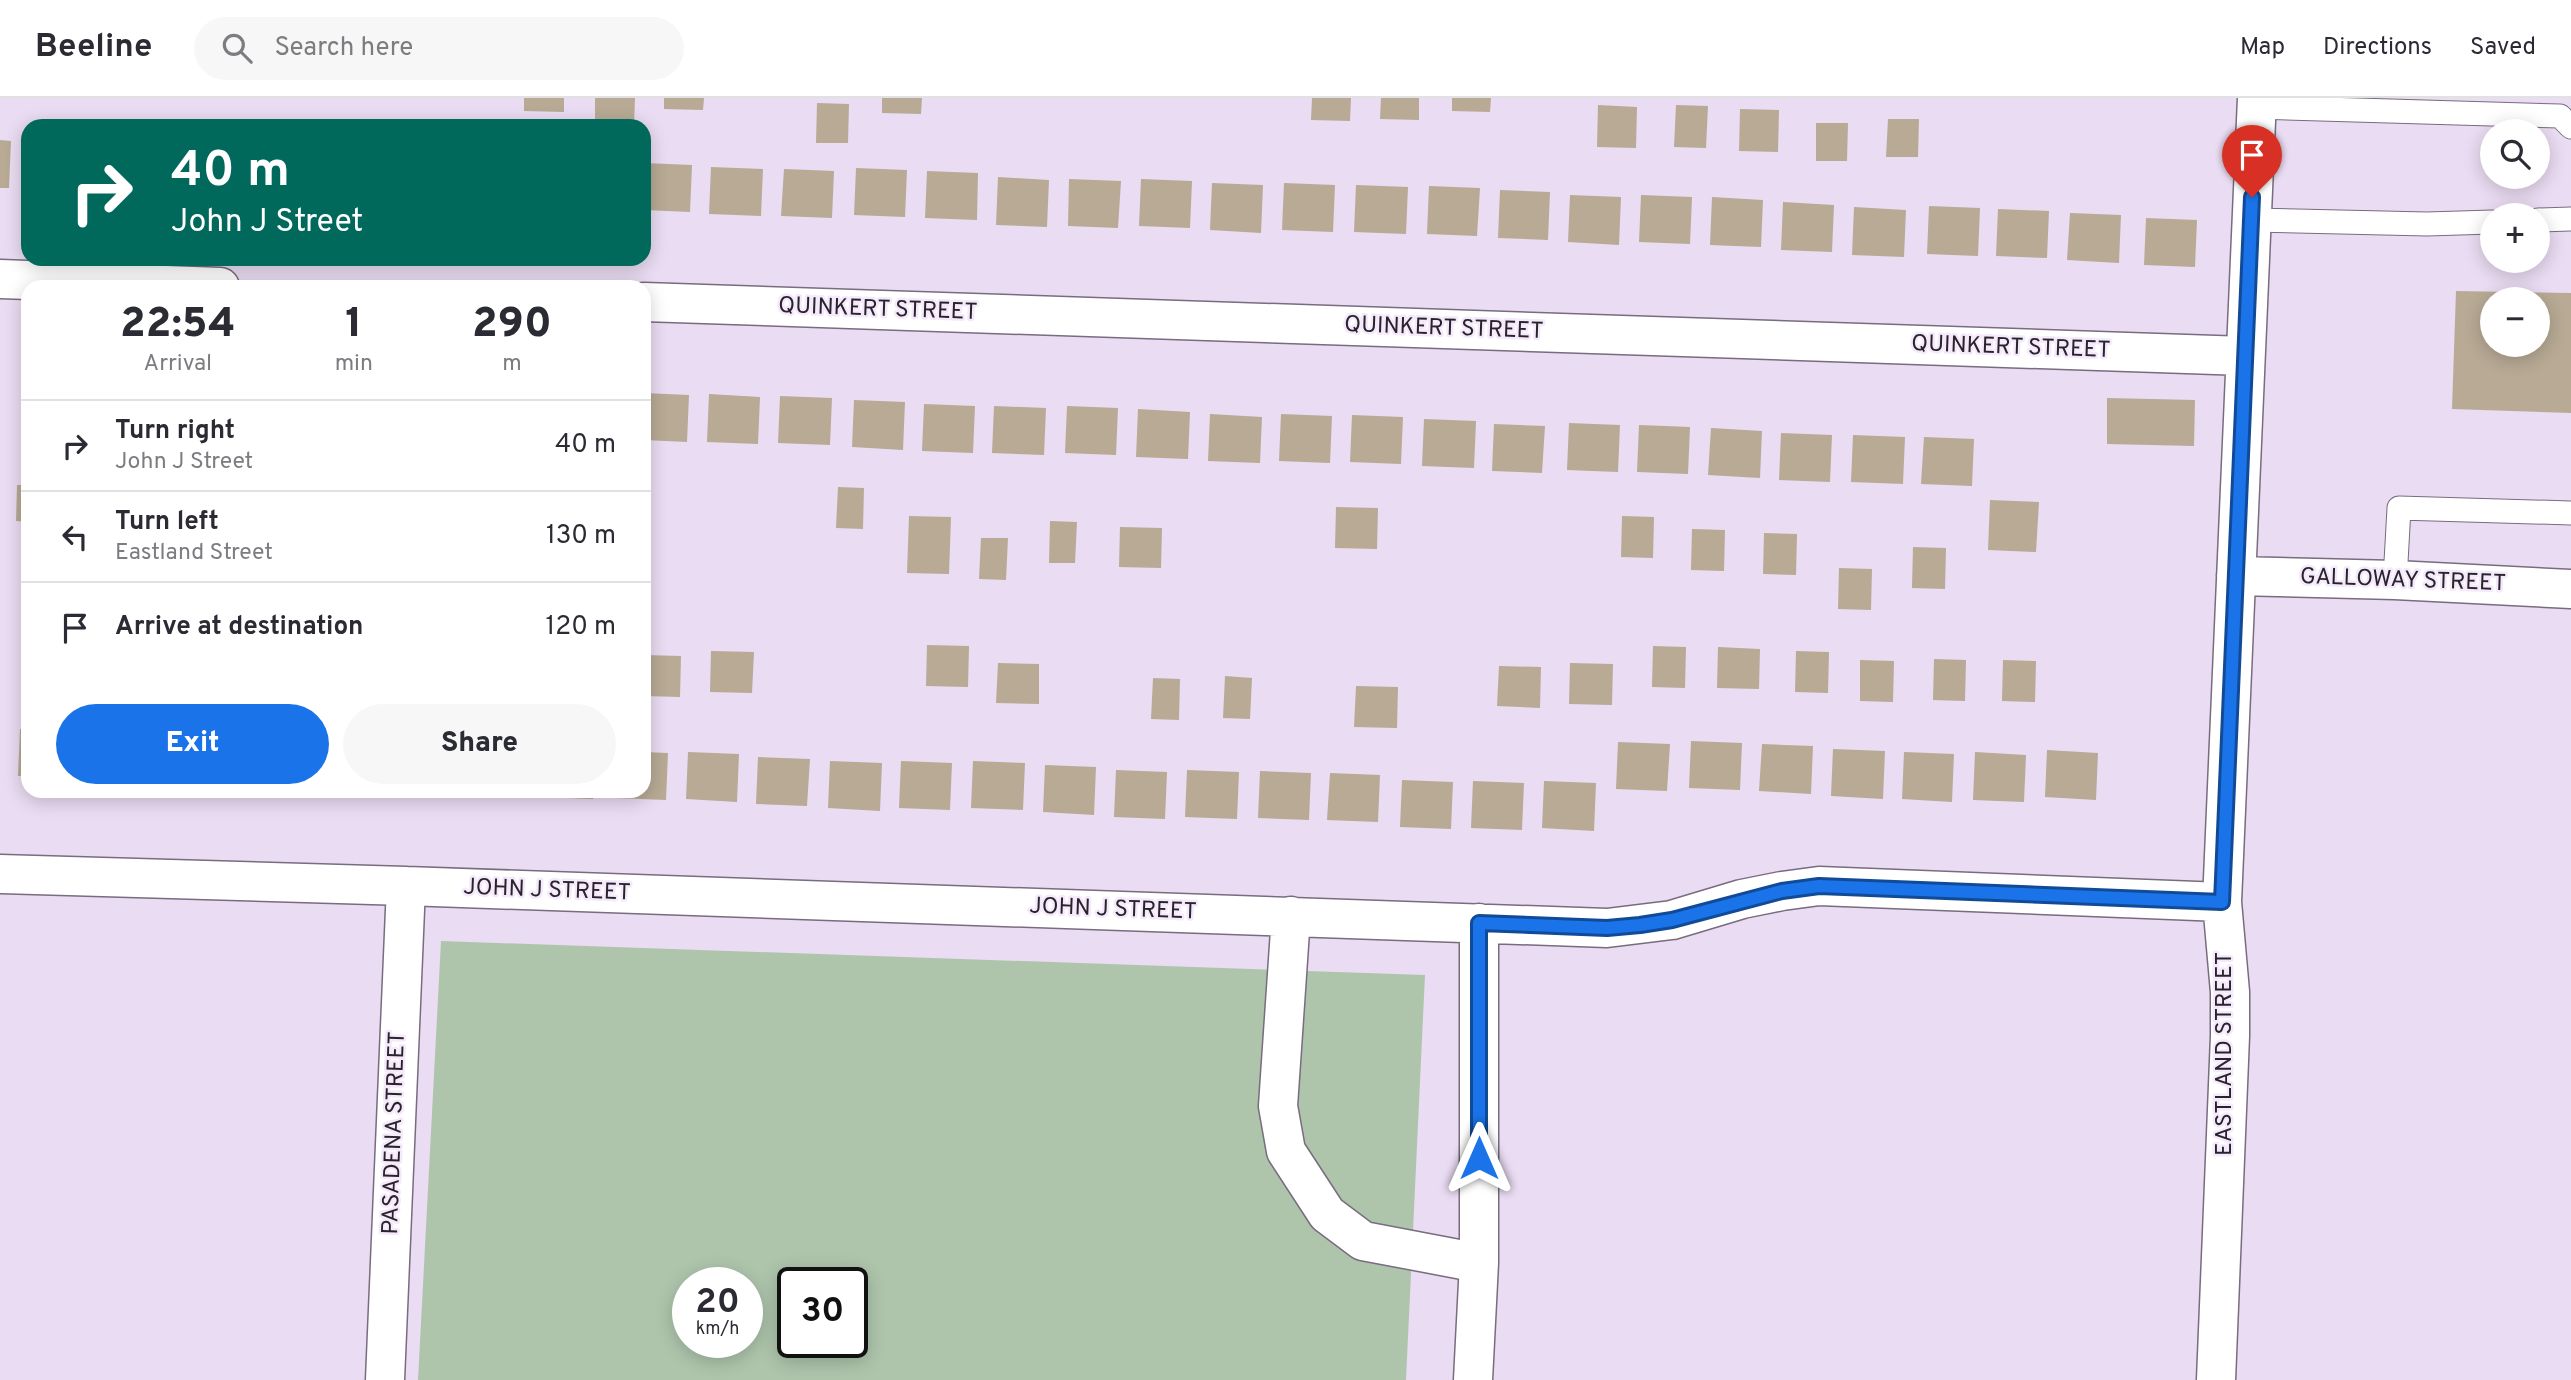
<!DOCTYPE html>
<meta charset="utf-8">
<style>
:root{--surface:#fff;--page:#f7f7f7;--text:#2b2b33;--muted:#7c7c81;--line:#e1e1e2;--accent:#1a73e8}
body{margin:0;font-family:Overpass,sans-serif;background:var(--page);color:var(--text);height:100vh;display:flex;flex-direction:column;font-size:26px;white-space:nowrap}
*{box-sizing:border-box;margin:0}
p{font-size:23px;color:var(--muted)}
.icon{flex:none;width:38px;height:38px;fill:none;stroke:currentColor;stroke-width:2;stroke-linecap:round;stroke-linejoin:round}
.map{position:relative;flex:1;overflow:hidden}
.panel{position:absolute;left:21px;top:182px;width:630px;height:518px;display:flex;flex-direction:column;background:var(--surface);border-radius:21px;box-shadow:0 4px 18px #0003}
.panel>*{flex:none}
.guide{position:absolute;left:21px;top:21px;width:630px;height:147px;border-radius:21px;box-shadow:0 4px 18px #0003;background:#00695c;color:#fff;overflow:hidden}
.buttons{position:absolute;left:2480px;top:21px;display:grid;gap:14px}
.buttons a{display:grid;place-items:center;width:70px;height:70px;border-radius:50%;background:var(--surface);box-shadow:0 4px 18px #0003;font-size:35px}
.speed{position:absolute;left:672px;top:1169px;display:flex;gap:14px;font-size:35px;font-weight:700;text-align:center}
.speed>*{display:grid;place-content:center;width:91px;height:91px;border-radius:50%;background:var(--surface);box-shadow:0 4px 18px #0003;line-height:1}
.speed small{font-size:18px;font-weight:400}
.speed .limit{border:4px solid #111;border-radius:10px;background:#fff;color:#111}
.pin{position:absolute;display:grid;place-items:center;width:60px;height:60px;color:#fff;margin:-72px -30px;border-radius:50% 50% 50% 0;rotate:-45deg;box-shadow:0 0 7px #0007}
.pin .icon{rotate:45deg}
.me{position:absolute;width:77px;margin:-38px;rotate:0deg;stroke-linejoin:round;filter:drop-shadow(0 0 5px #0008)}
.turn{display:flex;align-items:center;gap:24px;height:147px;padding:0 35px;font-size:32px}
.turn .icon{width:91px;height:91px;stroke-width:2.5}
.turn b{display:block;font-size:49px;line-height:60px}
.eta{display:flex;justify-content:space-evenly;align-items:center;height:119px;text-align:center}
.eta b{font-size:42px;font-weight:800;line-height:49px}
.button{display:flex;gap:14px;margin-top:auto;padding:14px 35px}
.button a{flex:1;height:80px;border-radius:42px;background:var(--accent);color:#fff;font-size:28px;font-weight:800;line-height:80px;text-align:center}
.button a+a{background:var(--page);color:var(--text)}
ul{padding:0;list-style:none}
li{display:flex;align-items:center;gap:21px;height:91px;padding:0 35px;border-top:2px solid var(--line)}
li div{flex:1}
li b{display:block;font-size:26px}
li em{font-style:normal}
header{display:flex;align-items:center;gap:42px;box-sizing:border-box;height:98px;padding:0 35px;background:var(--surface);border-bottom:2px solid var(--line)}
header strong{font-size:33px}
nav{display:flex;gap:38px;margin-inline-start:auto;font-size:24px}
.search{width:490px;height:63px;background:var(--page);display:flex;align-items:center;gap:18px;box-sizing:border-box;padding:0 24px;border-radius:38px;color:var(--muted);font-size:26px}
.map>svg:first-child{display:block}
</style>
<header>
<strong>Beeline</strong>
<div class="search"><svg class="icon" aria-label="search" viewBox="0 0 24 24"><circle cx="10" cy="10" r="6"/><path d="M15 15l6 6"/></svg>Search here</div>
<nav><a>Map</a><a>Directions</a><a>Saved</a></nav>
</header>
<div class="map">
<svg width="2571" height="1282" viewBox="0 0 2571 1282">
<rect width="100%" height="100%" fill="#eadcf2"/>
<path fill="#aec5ac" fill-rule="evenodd" d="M441 843 1425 877 1406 1282H418ZM688 1185H747V1244H688ZM793 1185H852V1244H793Z"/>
<path fill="#b8aa95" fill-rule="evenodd" d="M524 0H564V14L524 13Z
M595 0H635L634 28H595Z
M664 0H704L703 12 664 11Z
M882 0H922L921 16 882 15Z
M1312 0H1351L1350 23 1311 22Z
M1381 0H1419V22L1380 21Z
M1452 0H1491L1490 14 1452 13Z
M817 5 849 6 848 45H816Z
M1598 7 1637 9 1636 50 1597 49Z
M1676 7 1708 8 1706 50 1674 49Z
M1740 11 1779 12 1778 54 1739 53Z
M1888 21H1919L1918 59H1886Z
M1816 25H1848L1847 63H1816Z
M0 42 11 43 9 90H0Z
M644 65 692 67 690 114 644 112Z
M711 69 763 71 761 118 709 116Z
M856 70 907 72 905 119 854 117Z
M784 71 834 73 832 120 781 118Z
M927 73 978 75 977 122 925 120Z
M998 79 1049 82 1047 129 996 127Z
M1069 81 1121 83 1118 130 1068 128Z
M1141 81 1192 83 1190 130 1139 128Z
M1212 85 1263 87 1261 135 1210 132Z
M1284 85 1335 87 1333 134 1282 132Z
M1356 87 1408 89 1406 136 1354 134Z
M1429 88 1480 90 1477 138 1427 136Z
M1500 92 1550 94 1548 142 1498 140Z
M1570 97 1621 99 1619 147 1568 144Z
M1641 97 1692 99 1690 146 1639 144Z
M1712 99 1763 102 1761 149 1710 147Z
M1783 104 1834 107 1832 154 1781 152Z
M1929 108 1980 110 1978 158 1927 156Z
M1854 109 1906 112 1904 159 1852 157Z
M1998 111 2049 113 2047 160 1996 158Z
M2070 115 2121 117 2119 165 2067 162Z
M2146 120 2197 122 2195 169 2144 167Z
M2456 193 2571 195V315L2452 311ZM2492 201H2538V247H2492Z
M644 295 689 297 687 344 644 342Z
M709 296 760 299 758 346 707 344Z
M780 298 832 300 830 347 778 345Z
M2107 300 2195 302 2194 348 2107 346Z
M854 302 905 304 903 352 852 349Z
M924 306 975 308 973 355 922 353Z
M994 308 1046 310 1044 357 992 355Z
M1067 308 1118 310 1116 357 1065 355Z
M1138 311 1190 314 1188 361 1136 359Z
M1210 316 1262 319 1260 365 1208 363Z
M1281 316 1332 318 1330 365 1279 363Z
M1352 317 1403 319 1401 366 1350 364Z
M1424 321 1476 323 1474 370 1422 368Z
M1569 325 1620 327 1618 374 1567 372Z
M1494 326 1545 328 1542 375 1492 373Z
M1639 327 1690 329 1688 376 1637 374Z
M1711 330 1762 333 1760 380 1708 377Z
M1781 335 1832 337 1830 384 1779 382Z
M1853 337 1905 339 1903 386 1851 384Z
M1924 339 1974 341 1972 388 1921 386Z
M17 387H28V424L16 423Z
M838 389 864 390 863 431 836 430Z
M1990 402 2039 404 2036 454 1988 452Z
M1336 409 1378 410 1377 451 1335 450Z
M909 418 951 419 949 476 907 475Z
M1622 418 1654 419 1653 460 1621 459Z
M1050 423 1077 424 1075 465H1049Z
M1120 429 1162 430 1161 470 1119 469Z
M1692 431 1725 432 1724 473 1691 472Z
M1764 435 1797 436 1796 477 1763 476Z
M981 440H1008L1006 482 979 481Z
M1913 449 1946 450 1945 491 1912 490Z
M1839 470 1872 471 1871 512 1838 511Z
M927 547 969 548 968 589 926 588Z
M1653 548 1686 549 1685 590 1652 589Z
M1718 549 1760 551 1759 591 1717 590Z
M711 553 754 554 752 595 710 594Z
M1796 553 1829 554 1828 595 1795 594Z
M644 557 681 558 680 599 644 598Z
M1934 561 1966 562 1965 603 1933 602Z
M1860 562 1894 563 1893 604 1860 603Z
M2003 562 2036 563 2035 604 2002 603Z
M998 565 1039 566V606L996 605Z
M1570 565 1613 566 1612 607 1569 606Z
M1499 568 1541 569 1540 610 1497 608Z
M1225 578 1252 580 1250 621 1223 620Z
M1153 580 1180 581 1179 622 1151 621Z
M1356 588 1398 589 1397 630 1354 629Z
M20 631H28V678H18Z
M1691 643 1742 645 1740 692 1689 690Z
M1618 644 1670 646 1667 693 1616 691Z
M1762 646 1813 648 1811 696 1759 693Z
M1833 651 1885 653 1883 701 1831 698Z
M2047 652 2098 655 2096 702 2045 699Z
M644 654 668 655 666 702 615 700V693H644Z
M688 654 739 656 737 704 686 701Z
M1904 654 1954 656 1952 704 1902 701Z
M1975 654 2026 657 2024 704 1973 702Z
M758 659 810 661 807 708 756 706Z
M830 663 882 665 880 713 828 710Z
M901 663 952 665 950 712 899 710Z
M973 663 1025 665 1023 712 971 710Z
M1045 667 1096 669 1094 717 1043 714Z
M1116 672 1167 674 1165 721 1114 719Z
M1187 672 1239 674 1237 721 1185 719Z
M1260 673 1311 675 1309 722 1258 720Z
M1330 675 1380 677 1378 724 1327 722Z
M1402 682 1453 684 1451 731 1400 729Z
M1473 683 1524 685 1522 732 1471 730Z
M1544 683 1596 685 1594 733 1542 730Z
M543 693H594L593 701 542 699Z"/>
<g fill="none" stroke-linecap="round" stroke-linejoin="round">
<g stroke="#786c7f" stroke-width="25">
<path id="lane" d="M2256 9 2560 18 2571 29
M2251 122 2427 126 2492 124
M2538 122 2571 121
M2395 482 2399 410 2571 415"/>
</g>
<g stroke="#786c7f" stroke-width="41">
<path id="street" d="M0 181 220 189
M644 204 2245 258
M2236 478 2395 482 2571 491
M0 776 406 788 1607 830 1672 822 1742 801 1782 793 1819 788 2222 804
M1291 818 1278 1008 1286 1053 1327 1116 1363 1143 1479 1165
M385 1282 406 788
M1473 1282 1479 1165V825
M2216 1282 2230 938V894L2222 804 2257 0"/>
</g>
<use href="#lane" stroke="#fff" stroke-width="23"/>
<use href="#street" stroke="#fff" stroke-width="38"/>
</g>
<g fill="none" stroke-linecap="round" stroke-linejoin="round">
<g stroke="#114b97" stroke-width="18">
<path id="route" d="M1479 1060V825L1607 830 1640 827 1672 822 1782 793 1819 788 2222 804 2252 99"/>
</g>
<use href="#route" stroke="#1a73e8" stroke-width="12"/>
</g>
<g text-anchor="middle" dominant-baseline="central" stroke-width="5" stroke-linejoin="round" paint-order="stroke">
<g font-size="23" fill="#29232c" stroke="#f5eafc">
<text transform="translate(878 212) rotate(2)">QUINKERT STREET</text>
<text transform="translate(1444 231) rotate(2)">QUINKERT STREET</text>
<text transform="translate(2011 250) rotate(2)">QUINKERT STREET</text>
<text transform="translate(2403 483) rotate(2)">GALLOWAY STREET</text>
<text transform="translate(547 793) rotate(2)">JOHN J STREET</text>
<text transform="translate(1113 812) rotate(2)">JOHN J STREET</text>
<text transform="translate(2225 956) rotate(-90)">EASTLAND STREET</text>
<text transform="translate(395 1035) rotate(-88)">PASADENA STREET</text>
</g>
</g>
</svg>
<div class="buttons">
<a><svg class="icon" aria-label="search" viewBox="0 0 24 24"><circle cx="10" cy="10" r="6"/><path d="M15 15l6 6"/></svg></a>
<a>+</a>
<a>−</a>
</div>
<div class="speed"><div>20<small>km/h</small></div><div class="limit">30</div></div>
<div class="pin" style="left:2252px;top:99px;background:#d93025"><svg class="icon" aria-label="arrive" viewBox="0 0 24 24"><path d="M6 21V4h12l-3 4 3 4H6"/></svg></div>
<svg class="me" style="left:1479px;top:1060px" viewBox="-20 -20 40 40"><path d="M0-17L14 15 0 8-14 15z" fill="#1a73e8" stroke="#fff" stroke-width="4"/></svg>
<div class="guide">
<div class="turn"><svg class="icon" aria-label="right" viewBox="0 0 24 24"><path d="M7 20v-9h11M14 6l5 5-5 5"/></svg><div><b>40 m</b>John J Street</div></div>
</div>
<section class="panel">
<div class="eta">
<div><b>22:54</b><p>Arrival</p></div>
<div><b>1</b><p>min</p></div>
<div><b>290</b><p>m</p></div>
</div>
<ul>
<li><svg class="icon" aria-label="right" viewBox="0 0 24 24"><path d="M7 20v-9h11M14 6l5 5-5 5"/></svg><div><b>Turn right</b><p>John J Street</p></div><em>40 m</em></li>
<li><svg class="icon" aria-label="left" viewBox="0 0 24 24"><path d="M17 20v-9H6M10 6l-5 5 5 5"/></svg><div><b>Turn left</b><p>Eastland Street</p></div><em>130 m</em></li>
<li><svg class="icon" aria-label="arrive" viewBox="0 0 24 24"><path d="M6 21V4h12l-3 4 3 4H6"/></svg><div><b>Arrive at destination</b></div><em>120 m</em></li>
</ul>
<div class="button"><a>Exit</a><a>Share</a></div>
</section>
</div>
